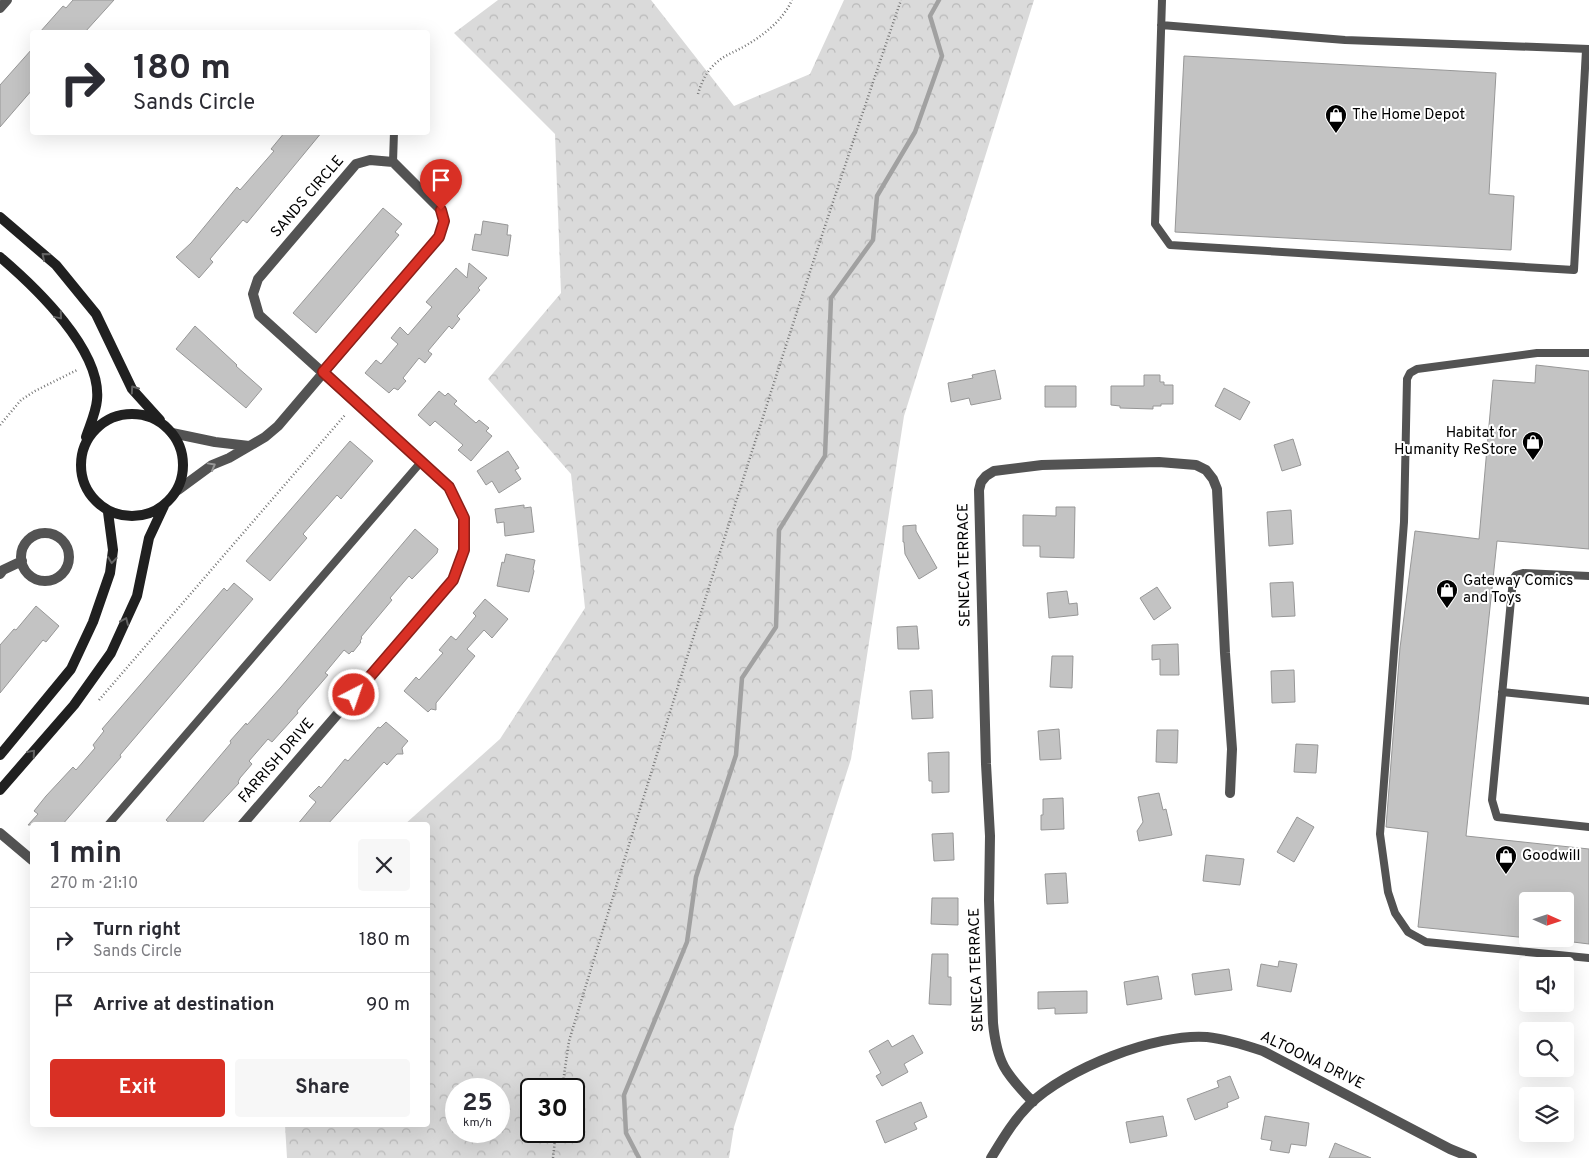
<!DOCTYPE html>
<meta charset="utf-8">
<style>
:root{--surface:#fff;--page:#f7f7f7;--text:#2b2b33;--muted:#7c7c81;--line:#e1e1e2;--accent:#d93025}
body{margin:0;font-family:Overpass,sans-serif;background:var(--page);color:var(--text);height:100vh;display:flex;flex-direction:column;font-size:19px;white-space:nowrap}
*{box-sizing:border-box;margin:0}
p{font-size:16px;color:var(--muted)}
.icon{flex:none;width:28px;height:28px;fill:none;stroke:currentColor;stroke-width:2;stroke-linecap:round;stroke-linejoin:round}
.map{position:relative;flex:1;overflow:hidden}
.details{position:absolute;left:30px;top:822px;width:400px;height:305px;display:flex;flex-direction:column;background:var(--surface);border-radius:5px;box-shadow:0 5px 20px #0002}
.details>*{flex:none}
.hud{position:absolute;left:30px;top:30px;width:400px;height:105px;border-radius:5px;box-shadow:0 5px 20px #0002;background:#fff;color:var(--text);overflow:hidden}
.needle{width:32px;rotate:93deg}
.fabs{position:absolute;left:1519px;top:892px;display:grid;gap:10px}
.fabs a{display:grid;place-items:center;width:55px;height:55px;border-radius:5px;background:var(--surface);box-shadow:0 5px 20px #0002;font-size:25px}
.speed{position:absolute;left:445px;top:1078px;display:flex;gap:10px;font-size:25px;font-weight:700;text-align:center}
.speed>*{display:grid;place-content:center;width:65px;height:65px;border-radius:50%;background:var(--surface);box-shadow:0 5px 20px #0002;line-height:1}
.speed small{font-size:12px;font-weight:400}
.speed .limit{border:2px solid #111;border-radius:8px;background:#fff;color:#111}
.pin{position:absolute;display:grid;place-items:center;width:42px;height:42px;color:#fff;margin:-51px -21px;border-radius:50% 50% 50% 0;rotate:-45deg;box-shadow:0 0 5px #0007}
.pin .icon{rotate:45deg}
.me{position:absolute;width:55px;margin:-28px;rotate:41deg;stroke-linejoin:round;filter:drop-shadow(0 0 4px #0008)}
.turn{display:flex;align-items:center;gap:18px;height:105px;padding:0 20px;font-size:22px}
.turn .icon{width:65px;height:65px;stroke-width:2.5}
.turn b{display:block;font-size:35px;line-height:42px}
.round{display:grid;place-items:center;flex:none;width:52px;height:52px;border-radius:5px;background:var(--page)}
.summary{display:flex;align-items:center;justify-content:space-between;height:85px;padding:0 20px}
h1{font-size:30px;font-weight:700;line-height:38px}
.cta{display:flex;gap:10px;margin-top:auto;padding:10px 20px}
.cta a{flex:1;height:58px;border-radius:5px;background:var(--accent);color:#fff;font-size:20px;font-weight:700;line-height:58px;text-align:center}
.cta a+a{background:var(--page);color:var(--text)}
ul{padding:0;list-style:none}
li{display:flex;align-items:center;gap:15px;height:65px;padding:0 20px;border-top:1px solid var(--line)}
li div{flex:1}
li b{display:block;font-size:19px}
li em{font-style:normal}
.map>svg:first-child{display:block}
</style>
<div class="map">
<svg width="1589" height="1158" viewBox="0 0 1589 1158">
<defs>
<pattern id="forest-crowns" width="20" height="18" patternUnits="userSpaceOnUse" patternTransform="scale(1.25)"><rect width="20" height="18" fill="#dadada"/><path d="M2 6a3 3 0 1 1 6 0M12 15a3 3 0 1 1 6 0" fill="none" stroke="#b9b9b9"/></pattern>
</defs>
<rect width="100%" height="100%" fill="#fff"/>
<path fill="url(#forest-crowns)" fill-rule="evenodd" d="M498 0H651L734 106 810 74 844 0H1034L904 416 851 759 734 1127 729 1158H287L285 1125H428V825H404L500 739 585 608 571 474 488 379 561 293 555 134 454 33ZM456 1089H499V1131H456ZM531 1089H574V1131H531Z"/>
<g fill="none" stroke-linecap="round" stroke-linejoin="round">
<path stroke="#a1a1a1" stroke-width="4.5" d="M639 1158 626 1133 624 1095 687 942 696 877 736 755 742 678 776 627 779 530 825 456 831 298 873 240 877 196 915 132 942 56 930 16 939 0"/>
</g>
<path fill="#c3c3c3" stroke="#979797" d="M73 0H114L85 32H40L63 6 66 8Z
M32 49V90L0 127V85Z
M1184 56 1496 73 1489 194 1514 196 1511 250 1175 232Z
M285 132H322L247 223 243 220 210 259 213 262 199 278 176 257 191 243 237 187 240 190 274 151 271 149Z
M383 208 402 224 395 232 399 235 316 333 293 313Z
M483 221 508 225 507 235H511L508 256 472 250 475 234 481 235Z
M469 263 487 278 478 288 480 290 457 316 460 319 452 329 449 326 428 351 432 354 425 363 419 358 403 378 406 381 398 390 394 388 389 393 365 373 376 360 381 364 398 344 391 338 400 327 408 335 432 307 426 302 456 268 467 278Z
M195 326 237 365 236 366 262 389 246 408 176 349Z
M1536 365 1589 371V549L1497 541 1466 836 1589 849V944L1565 941V901H1528V938L1418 927 1428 832 1386 827 1400 648 1415 531 1479 539 1493 380 1535 383Z
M995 370 1001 399 971 405 969 398 951 402 948 383 973 378 972 375Z
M1144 375H1160V382H1164V385H1173V404H1161V406H1153V409L1120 408V406L1111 405V386H1144Z
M1045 386H1076V407H1045Z
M1224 388 1250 402 1240 420 1215 406Z
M439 391 445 396 448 393 457 401 454 404 476 423 479 420 489 428 486 431 492 436 471 461 458 450 463 445 435 421 430 426 418 415Z
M1293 439 1301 465 1282 471 1274 445Z
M350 441 373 461 341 499 337 495 303 534 307 538 270 581 246 561Z
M508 451 519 468 515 470 521 479 499 493 492 481 486 485 477 471Z
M524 505V508L531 507 534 532 505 536 504 522 497 523 495 509Z
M1056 507H1075L1074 558 1040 557V546H1023V515L1056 516Z
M1291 510 1293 544 1269 546 1267 512Z
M916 525V531L937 568 919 579 905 554 904 542H903V526Z
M415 529 438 549 437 553 412 579 409 576 390 598 392 600 361 637 362 638 360 641 361 642 353 652 352 651 349 654 344 650 325 673 328 675 297 711 298 713 272 742 268 739 249 761 252 764 240 778 238 782 239 783 200 825H172L166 820 231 743 230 741 246 723 247 725 281 687Z
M506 554 535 560 533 569 534 571 529 592 497 586 502 562 504 563Z
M1293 582 1295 616 1272 617 1270 583Z
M234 583 253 599 120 755 121 757 62 825H28L38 814 34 811 46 796 73 767 76 770 95 748 93 745 104 731 102 729 224 588 227 591Z
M1157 587 1171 608 1154 620 1140 598Z
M1067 591 1069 604 1077 603 1078 615 1049 618 1047 593Z
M485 599 508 619 492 638 484 630 467 649 475 656 436 703V710L431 709 428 712 404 691 416 677 419 680 443 653 439 650 451 636 456 640 476 616 473 613Z
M36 606 59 626 46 642 43 640 0 693V645L14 629 16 630Z
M917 626 919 649H898L897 627Z
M1178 644 1179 675H1160V659L1152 660V645Z
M1052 656H1073L1072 688 1050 687Z
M1294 670 1295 702 1272 703 1271 671Z
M932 690 933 718 912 719 910 691Z
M386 722 408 741 402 748 403 754H397L387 765 384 762 327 825H297L316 802 309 796 319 786 321 788 345 759 348 761 378 727 380 728Z
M1059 729 1061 759 1040 760 1038 731Z
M1157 730H1178L1177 763 1156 762Z
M1296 744 1318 745 1316 773 1294 772Z
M949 752V792L932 793V781H929L928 753Z
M1159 793 1163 810 1166 809 1172 835 1139 841 1137 831 1143 822 1138 797Z
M1063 798 1064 829 1041 830V815H1043V799Z
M1297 817 1314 827 1294 862 1277 852Z
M953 833 954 860 934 861 932 834Z
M1206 855 1244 859 1240 885 1203 881Z
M1066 873 1068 903 1047 904 1045 874Z
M932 898H958V925L931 924Z
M932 954H948V977H951V1005L929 1004Z
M1279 961 1297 964 1291 992 1257 986 1261 964 1278 967Z
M1229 969 1232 990 1195 995 1192 974Z
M1158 976 1162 999 1127 1005 1124 982Z
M1087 991V1013L1055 1014V1008L1038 1009V992Z
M913 1035 923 1053 904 1064 908 1072 882 1086 876 1076 881 1073 869 1051 888 1040 892 1047Z
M1230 1076 1239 1098 1227 1103 1228 1107 1195 1120 1187 1099 1219 1087 1217 1081Z
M921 1102 927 1117 914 1123 917 1129 885 1143 876 1121Z
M1163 1116 1167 1136 1130 1143 1126 1122Z
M1265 1116 1309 1123 1306 1146 1291 1144 1289 1153 1270 1150 1272 1141 1261 1139Z
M1335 1143 1371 1158H1329Z"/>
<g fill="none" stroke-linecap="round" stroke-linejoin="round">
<path stroke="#757575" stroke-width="2.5" stroke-dasharray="1 2.5" stroke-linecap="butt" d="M698 94C701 83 706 72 715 64 724 55 735 52 745 46 764 35 783 20 792 0
M0 425 21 400 35 391 77 370
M99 700 345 415
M562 1089 569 1041C675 693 783 344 901 0
M553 1158 556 1131"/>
<path stroke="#535353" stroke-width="8" d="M1162 0 1155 224 1170 245 1574 270 1586 50
M1161 25 1345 40 1589 49
M393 162 394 132
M1589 353H1537L1417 369 1410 373 1407 379 1404 522 1380 834 1388 892 1395 913 1408 932 1426 942 1589 958
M1589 576 1523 573 1516 575 1513 579 1492 800 1497 817 1589 827
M1502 692 1589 701
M108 825 421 462"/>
<path stroke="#535353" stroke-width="10" d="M0 8 7 0
M172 433 215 442 249 446
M178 490 212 465 229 458 265 437 278 426 439 237 444 221 441 210 393 162 370 160 356 164 258 279 253 294 259 315 449 487 464 518V550L453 580 242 825
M21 557a24 24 0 1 1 48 0a24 24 0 1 1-48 0Z
M0 574 3 570 22 561
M0 833 32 860
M1033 1102C1005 1073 997 1063 993 1023L989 900 990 836 986 764 979 490 981 482 986 476 994 471 1042 465 1159 462 1196 465 1206 470 1213 479 1217 489 1225 653 1232 749 1230 793
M991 1158C1002 1140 1013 1121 1029 1105 1065 1069 1156 1033 1207 1037 1226 1039 1245 1045 1263 1051L1450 1149 1472 1158"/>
<path stroke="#202020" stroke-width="10" d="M0 217 56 265 96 314 132 389 160 420
M0 257C35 287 102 350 97 400 96 412 90 425 86 437
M81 465a51 51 0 1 1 102 0a51 51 0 1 1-102 0Z
M0 755 71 669 93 622 110 573 113 550 108 512
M0 790 74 705 111 653 137 596 149 538 164 506"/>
</g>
<defs><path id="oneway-chevron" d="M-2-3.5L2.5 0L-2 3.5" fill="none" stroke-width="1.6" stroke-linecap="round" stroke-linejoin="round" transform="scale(1.25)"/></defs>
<g stroke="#636363">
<use href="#oneway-chevron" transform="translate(45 256) rotate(-140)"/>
<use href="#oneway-chevron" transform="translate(59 316) rotate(50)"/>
<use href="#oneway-chevron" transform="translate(134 389) rotate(-125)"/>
<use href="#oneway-chevron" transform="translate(112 560) rotate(97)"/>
<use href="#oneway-chevron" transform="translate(125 621) rotate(-66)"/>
<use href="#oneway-chevron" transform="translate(32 753) rotate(-49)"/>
</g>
<use stroke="#989898" href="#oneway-chevron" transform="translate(212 466) rotate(-29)"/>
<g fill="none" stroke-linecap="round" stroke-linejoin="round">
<g stroke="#8d1f18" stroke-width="12">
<path id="route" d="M354 695 453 580 464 550V518L449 487 323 372 439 237 444 221 441 210"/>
</g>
<use href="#route" stroke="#d93025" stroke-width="9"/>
</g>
<defs>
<g id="shop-pin" transform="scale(1.125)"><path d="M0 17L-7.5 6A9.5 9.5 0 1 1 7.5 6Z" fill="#000" stroke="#fff"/><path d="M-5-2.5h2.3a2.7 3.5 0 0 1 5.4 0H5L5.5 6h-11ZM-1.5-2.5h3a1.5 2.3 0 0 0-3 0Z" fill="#fff"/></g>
</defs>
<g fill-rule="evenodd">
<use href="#shop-pin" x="1336" y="115"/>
<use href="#shop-pin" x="1533" y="442"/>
<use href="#shop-pin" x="1447" y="590"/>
<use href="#shop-pin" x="1506" y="856"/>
</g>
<g text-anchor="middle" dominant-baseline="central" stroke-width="4" stroke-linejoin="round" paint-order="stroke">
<g font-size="15" fill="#000" stroke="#fff" text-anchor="start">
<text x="1352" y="115">The Home Depot</text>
<text x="1517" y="433" text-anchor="end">Habitat for<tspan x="1517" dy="17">Humanity ReStore</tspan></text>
<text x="1463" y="581">Gateway Comics<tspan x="1463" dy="17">and Toys</tspan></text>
<text x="1522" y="856">Goodwill</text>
</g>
<g font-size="15" fill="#000" stroke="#fff">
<text transform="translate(308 197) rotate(-49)">SANDS CIRCLE</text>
<text transform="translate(965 565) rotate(-91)">SENECA TERRACE</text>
<text transform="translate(277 761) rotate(-49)">FARRISH DRIVE</text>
<text transform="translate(977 970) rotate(-92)">SENECA TERRACE</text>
<text transform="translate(1312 1061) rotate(26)">ALTOONA DRIVE</text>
</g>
</g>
</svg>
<div class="fabs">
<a><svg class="needle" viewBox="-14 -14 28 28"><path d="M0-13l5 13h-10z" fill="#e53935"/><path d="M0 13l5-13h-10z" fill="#7c7c81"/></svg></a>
<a><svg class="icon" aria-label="sound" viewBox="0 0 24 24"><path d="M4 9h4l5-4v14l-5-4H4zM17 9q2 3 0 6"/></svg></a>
<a><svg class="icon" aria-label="search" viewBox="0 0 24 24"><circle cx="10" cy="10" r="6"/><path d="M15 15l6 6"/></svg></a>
<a><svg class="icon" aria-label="layers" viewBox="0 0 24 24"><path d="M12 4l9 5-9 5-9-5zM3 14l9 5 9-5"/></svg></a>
</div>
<div class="speed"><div>25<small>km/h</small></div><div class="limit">30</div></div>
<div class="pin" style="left:441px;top:210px;background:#d93025"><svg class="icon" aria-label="arrive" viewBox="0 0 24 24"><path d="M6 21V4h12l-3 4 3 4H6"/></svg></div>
<svg class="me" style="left:354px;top:695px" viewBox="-20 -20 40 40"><circle r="17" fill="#d93025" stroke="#fff" stroke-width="3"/><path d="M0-11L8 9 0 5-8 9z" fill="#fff"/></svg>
<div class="hud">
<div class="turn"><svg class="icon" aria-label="right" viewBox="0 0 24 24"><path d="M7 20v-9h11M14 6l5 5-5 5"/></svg><div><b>180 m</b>Sands Circle</div></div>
</div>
<section class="details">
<div class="summary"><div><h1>1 min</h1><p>270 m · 21:10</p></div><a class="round"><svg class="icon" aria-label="close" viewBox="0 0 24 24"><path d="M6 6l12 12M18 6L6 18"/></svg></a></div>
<ul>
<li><svg class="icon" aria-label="right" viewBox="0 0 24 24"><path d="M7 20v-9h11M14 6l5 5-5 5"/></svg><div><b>Turn right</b><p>Sands Circle</p></div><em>180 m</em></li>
<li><svg class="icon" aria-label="arrive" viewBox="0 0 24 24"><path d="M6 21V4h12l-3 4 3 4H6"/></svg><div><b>Arrive at destination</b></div><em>90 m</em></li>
</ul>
<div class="cta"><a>Exit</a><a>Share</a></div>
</section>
</div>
